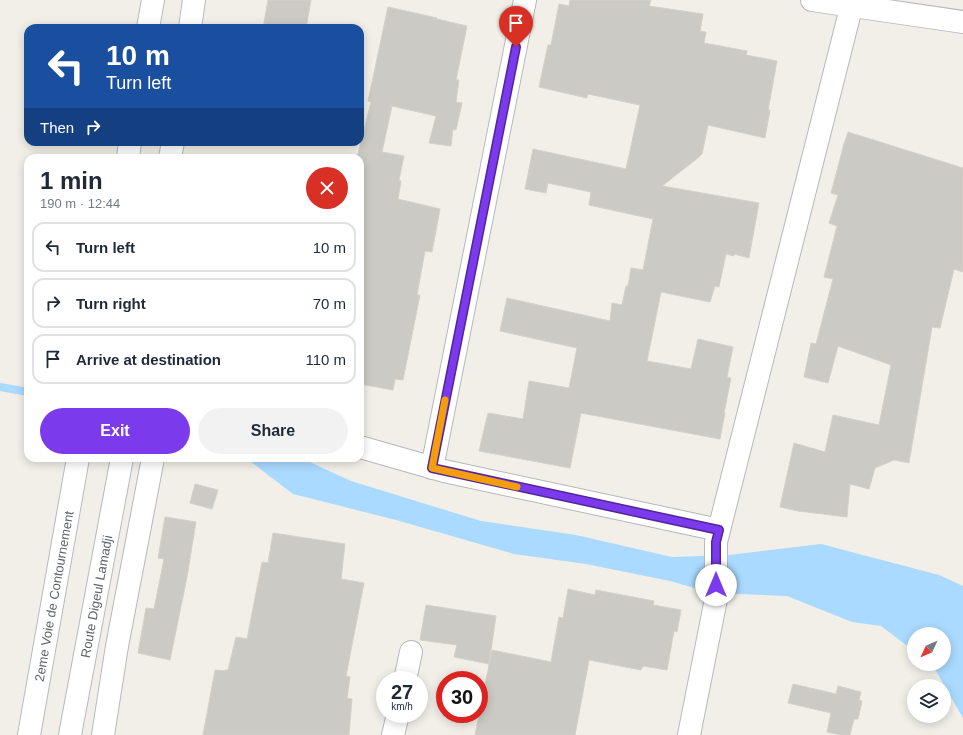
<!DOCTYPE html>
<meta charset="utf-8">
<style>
:root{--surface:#fff;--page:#f2f2f3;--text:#1f2937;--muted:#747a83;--line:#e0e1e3;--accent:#7c3aed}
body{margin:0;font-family:Arial,sans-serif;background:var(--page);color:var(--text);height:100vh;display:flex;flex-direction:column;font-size:15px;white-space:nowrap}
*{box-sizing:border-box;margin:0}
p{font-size:13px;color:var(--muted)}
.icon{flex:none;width:22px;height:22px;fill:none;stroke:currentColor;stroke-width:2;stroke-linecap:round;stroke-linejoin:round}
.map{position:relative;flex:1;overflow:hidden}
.sheet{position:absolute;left:24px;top:154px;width:340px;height:308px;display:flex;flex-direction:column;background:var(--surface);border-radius:12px;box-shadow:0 2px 10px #0003}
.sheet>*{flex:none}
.guide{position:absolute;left:24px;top:24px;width:340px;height:122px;border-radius:12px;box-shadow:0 2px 10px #0003;background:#1a4fa0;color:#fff;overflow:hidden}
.needle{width:26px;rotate:226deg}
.buttons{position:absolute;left:907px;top:627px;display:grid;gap:8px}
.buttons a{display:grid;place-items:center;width:44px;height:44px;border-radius:50%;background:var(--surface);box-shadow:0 2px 10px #0003;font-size:20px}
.speed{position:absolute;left:376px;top:671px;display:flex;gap:8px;font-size:20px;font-weight:700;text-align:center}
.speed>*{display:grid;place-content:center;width:52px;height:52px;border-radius:50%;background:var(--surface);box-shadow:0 2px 10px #0003;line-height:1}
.speed small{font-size:10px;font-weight:400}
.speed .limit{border:6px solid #d22;background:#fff;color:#111}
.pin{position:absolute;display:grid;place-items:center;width:34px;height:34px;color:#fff;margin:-41px -17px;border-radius:50% 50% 50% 0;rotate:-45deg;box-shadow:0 0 4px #0007}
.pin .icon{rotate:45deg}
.me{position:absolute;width:44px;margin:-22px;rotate:0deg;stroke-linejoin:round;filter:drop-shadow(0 0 3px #0008)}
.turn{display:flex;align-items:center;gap:14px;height:84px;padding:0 16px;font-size:18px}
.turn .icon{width:52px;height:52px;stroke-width:2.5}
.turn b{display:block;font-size:28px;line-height:34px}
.then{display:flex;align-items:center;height:38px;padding:0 16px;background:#0003;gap:8px;font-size:15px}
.round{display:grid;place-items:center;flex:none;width:42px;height:42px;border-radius:21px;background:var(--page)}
.summary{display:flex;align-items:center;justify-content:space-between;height:68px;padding:0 16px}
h1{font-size:24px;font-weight:700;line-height:30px}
.cta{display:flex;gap:8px;margin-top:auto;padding:8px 16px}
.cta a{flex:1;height:46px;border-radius:24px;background:var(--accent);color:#fff;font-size:16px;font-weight:700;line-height:46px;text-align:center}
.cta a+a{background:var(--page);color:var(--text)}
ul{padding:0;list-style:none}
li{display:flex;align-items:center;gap:12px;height:50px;margin:0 8px 6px;padding:0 8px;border:2px solid var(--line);border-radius:12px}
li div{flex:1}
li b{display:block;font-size:15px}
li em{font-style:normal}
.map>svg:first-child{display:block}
</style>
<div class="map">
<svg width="963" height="735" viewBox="0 0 963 735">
<rect width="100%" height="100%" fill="#f1efe8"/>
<path fill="#aadaff" d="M246 458H301L351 481 481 521 576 535 672 557 729 555 821 544 939 575 963 586V718L932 664H944V634H914V651L881 626 852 622 787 596 712 593 670 581 586 564 514 554 396 520 293 494Z"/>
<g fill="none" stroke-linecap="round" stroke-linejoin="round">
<path stroke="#aadaff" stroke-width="8" d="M0 387 28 392"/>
</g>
<path fill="#cccac5" stroke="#d6d1c6" d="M268 0H311L306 28H263Z
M570 0H651L649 6 703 14 700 31 706 32 704 43 747 51 746 55 777 61 768 110H770L765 138 708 125 702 154 699 157 662 186 759 203 749 258 734 254V256L726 254 719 287 715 286 710 302 661 292 647 361 691 369 698 339 733 347 727 377 731 378 724 413H725L720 439 581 413 570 468 479 451 488 413 523 419 529 381 569 388 577 348 500 331 507 298 610 321 612 303 622 305 626 286H628L631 268 643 270 653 219 589 205 591 192 548 183 546 193 525 189 533 149 626 169 640 105 588 94 587 98 539 87 548 45H551L559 4 569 6Z
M388 7 437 18V19L467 26 456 80H459L456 102 462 103 456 130 453 129 451 146 429 143 436 116 392 106 382 152 404 156 399 180 401 181 398 199 440 209 432 252 425 251 417 295H420L403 380 395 379 393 390 360 384V158H357L371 102 368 101Z
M848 132 963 168V272L954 269 940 328 932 327 909 463 894 460 875 468 869 489 850 484 847 517 798 511 780 507 794 443 825 452 833 415 879 425 891 365 838 346 828 383 804 377 811 343 816 344 833 279 824 277 837 226 829 223 838 195 831 193 844 144Z
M195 484 218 490 212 509 190 503Z
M165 517 196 522 187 577 170 660 138 653 146 608 154 609 164 559 158 558Z
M273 533 345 544 341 579 364 583 346 676 350 677 347 698 352 699 349 735H203L215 670 225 671V670H228L236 637 247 639 262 562 268 563Z
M568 589 595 595 596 590 654 601 653 605 681 610 677 632 674 631 667 670 643 666 641 670 589 660 575 735H475L492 650 551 662 559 617 563 618Z
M426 605 496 616 489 664 454 657 457 645 420 640Z
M793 684 836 694 838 686 861 692 859 700 862 701 858 719H854L850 735H841L827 732 831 713 788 703Z"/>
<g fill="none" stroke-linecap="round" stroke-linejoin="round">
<g stroke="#b5b8bc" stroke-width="24">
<path id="street" d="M812 0 963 22
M360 447 444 471 719 530
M432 468 525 0
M405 680 411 652
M103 735 117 646 153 458
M393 735 398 714
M689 735 716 599V542L853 0"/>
</g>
<g stroke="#b6babf" stroke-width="24">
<g id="secondary">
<path d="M148 28 153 0"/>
<path d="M190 28 194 0"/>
<path d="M128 158 130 142"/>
<path d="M170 158 173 142"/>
<path id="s1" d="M29 735 78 458"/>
<path id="s2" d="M70 735 122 458"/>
</g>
</g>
<use href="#street" stroke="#fff" stroke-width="22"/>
<use href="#secondary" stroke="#fff" stroke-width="22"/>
</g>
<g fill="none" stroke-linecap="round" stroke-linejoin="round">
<g stroke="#51269a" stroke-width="10">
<path id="route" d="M516 47 432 468 719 530 716 542V585"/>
</g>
<use href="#route" stroke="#7c3aed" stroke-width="7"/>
<path stroke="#f59e0b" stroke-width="7" d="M445 400 432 468 517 487"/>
</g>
<g text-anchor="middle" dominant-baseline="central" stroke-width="3" stroke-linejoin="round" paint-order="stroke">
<g font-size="13" fill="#5f6368" stroke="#fff">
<text stroke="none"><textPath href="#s1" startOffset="141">2eme Voie de Contournement</textPath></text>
<text stroke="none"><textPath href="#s2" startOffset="141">Route Digeul Lamadji</textPath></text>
</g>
</g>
</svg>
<div class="buttons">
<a><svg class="needle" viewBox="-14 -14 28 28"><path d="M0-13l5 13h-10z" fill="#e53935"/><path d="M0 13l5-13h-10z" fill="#747a83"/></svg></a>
<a><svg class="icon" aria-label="layers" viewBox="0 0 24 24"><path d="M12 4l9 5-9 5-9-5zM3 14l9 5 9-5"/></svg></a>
</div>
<div class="speed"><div>27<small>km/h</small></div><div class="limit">30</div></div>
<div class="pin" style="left:516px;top:47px;background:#d93025"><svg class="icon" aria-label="arrive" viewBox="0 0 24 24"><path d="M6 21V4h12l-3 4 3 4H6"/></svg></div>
<svg class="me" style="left:716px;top:585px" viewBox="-20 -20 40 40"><circle r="19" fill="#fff"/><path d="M0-13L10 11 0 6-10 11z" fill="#7c3aed"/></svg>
<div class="guide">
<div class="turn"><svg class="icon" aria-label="left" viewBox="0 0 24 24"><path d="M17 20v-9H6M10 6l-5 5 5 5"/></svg><div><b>10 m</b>Turn left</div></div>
<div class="then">Then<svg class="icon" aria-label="right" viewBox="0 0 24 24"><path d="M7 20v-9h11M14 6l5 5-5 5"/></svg></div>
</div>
<section class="sheet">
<div class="summary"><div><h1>1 min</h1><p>190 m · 12:44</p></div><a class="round" style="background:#d93025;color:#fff"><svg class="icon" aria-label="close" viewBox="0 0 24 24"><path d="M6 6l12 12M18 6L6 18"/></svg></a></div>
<ul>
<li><svg class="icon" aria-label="left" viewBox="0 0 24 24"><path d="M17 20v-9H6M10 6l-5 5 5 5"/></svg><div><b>Turn left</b></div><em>10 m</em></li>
<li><svg class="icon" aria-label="right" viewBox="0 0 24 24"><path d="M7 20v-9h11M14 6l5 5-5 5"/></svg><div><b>Turn right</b></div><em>70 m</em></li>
<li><svg class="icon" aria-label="arrive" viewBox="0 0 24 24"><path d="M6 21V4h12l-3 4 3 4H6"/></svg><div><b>Arrive at destination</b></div><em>110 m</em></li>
</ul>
<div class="cta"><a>Exit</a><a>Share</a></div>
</section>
</div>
